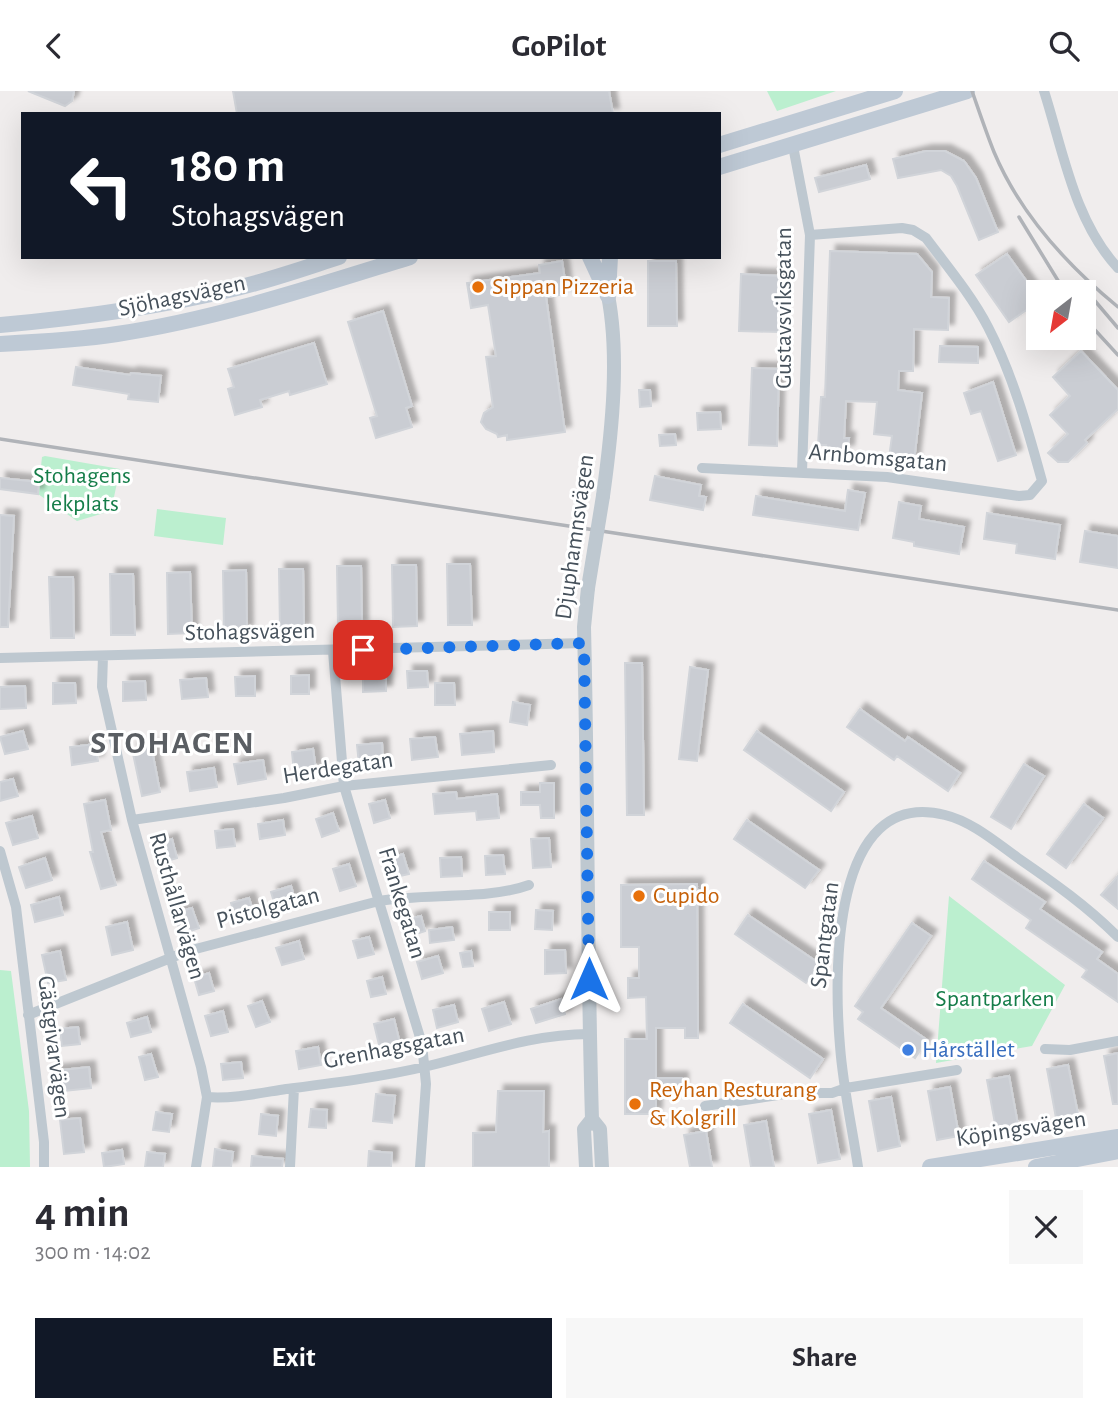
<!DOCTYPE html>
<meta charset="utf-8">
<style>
:root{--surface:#fff;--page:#f7f7f7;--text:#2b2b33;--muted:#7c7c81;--accent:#111827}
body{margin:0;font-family:"Alegreya Sans",sans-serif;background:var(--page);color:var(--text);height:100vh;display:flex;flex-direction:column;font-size:26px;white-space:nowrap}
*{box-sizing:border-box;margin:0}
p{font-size:23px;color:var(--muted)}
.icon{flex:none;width:38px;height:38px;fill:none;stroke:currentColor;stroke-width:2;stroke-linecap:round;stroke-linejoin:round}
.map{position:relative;height:1076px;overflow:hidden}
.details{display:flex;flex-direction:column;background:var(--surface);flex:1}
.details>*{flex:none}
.guide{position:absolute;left:21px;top:21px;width:700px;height:147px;border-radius:0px;box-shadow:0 7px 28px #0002;background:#111827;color:#fff;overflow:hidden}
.needle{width:46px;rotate:211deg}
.buttons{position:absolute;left:1026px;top:189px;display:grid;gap:14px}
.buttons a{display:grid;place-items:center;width:70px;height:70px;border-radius:0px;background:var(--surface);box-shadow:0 7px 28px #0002;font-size:35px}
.pin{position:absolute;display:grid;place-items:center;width:60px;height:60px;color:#fff;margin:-30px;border-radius:14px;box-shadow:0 4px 10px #0006}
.me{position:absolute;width:77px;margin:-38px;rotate:0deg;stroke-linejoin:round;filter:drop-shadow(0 0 5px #0008)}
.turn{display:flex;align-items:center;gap:24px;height:147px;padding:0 35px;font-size:32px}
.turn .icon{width:91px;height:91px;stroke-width:2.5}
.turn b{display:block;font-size:49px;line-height:60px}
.round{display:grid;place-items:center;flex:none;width:74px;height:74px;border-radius:0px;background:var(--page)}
.head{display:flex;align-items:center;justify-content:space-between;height:119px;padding:0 35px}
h1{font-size:42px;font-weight:700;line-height:52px}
.cta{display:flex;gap:14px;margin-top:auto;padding:14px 35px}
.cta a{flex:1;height:80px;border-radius:0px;background:var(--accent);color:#fff;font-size:28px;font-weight:700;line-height:80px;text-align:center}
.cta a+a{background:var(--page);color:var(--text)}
header{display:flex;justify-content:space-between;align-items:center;height:91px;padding:0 35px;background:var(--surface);font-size:32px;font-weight:700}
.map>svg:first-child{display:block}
</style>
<header><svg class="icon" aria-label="back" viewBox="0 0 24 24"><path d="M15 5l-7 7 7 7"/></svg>GoPilot<svg class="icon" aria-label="search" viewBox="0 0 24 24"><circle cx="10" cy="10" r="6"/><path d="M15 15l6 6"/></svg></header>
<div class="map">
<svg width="1118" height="1076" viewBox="0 0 1118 1076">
<defs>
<filter id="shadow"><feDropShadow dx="6" dy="-6" stdDeviation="2" flood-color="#0004"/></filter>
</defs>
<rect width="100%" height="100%" fill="#f0eded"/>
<path fill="#bbefcf" d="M767 0H836L777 20Z
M45 365 120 378 111 420 77 430 38 403 42 366Z
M157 418 226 427 223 454 154 445Z
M949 805 1065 894 1032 955 936 972Z
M0 879 11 880 29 1020 30 1076H0Z"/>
<path fill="#cacdd3" stroke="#d1d4d9" stroke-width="2" filter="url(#shadow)" d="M28 0H74L72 10 65 15Z
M233 0H609L613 23H237Z
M926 60H945L964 70 976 87 998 141 979 149 957 95 951 85 941 79 898 87 893 68Z
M866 74 870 88 819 101 815 87Z
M830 160 917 163 932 181 931 206 949 207 948 239 914 238 913 280H899L898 299 922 302 914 370 889 367 892 345 874 343 877 311 846 310 844 347H849L848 360 825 359 826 354H818L821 306H825Z
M1007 163 1038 206V211L1009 231 976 184Z
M562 170 567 203 546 206 565 341 507 349V344L498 346 497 343 486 338 481 331 484 322 493 316 486 266 496 265 488 214 471 217 467 192 540 182 539 174Z
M648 170H676L677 235H648Z
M741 183 782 185 780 241 739 240Z
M383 220 412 315 406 317 412 336 376 347 370 327 377 325 348 231Z
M314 252 327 293 290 304 289 300 260 309 262 316 235 324 228 298 234 296 228 278Z
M940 255 978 256V272L939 271Z
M1081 260 1118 299V318L1085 349 1087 352 1068 371H1058L1048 362 1068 343 1050 324 1070 305 1053 286Z
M76 276 130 284 131 282 161 285 158 311 128 308 129 303 73 294Z
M752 277 779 278 777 355 749 354Z
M993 291 1016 364 998 370 981 320 971 323 964 302Z
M639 299H650L651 315 640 316Z
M720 321 721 338 698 339 697 322Z
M675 343 676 354 660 355 659 344Z
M655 385 701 394 699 405 706 406 703 419 650 409Z
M0 387 39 391 38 403 0 398Z
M848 399 865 402 858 439 753 424 756 405 845 420Z
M899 411 921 415 919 428 964 436 959 463 914 455V451L893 447Z
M987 422 1060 434 1055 468 1016 462 1017 453 984 448Z
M0 424 14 425 8 536H0Z
M1085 440 1118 445V477L1080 471Z
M447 473H470L472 534H448Z
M392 474H416L417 535 393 536Z
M337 475H361L362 536H338Z
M279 478H303L304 539 280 540Z
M246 479 247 540 224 541 223 480Z
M190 481 192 542 168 543 167 482Z
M110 483H133L135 544H111Z
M49 486H73L74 547H51Z
M625 572H642L644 724H627Z
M690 576 708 579 697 670 679 668Z
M407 580H427L428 596 408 597Z
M386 582V600L363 601V583Z
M309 584V603H291V585Z
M255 585V605H236L235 586Z
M206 587 208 606 182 608 180 589Z
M145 590 146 609 123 610V591Z
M53 592H75L76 612 53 613Z
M435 592H454L455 614H435Z
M25 595 26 617 0 618V596Z
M513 611 530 614 527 634 510 631Z
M860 618 905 650 908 646 960 682 948 700 897 665 894 669 847 636Z
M23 640 28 658 5 663 0 646Z
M493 640 494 661 462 664 460 643Z
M757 640 844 701 831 720 744 659Z
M435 646 438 666 412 669 410 648Z
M382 652 383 672 359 674 357 654Z
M95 653 98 670 72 674 70 656Z
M151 654 160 701 142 705 132 658Z
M313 658 316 679 294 682 292 661Z
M263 669 266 688 238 693 234 673Z
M1024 673 1044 685 1011 738 991 726Z
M214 677 217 696 190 700 187 681Z
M13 688 18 705 0 710V691Z
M540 692H554V727H541L540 714H521V701H540Z
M456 701 457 708 497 703 499 727 477 729 476 720 435 723 433 703Z
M105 709 111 739 101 741 116 794 101 798 90 761H93L84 713Z
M385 709 390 727 374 732 369 713Z
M1084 713 1103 727 1066 777 1047 763Z
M333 722 339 740 322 746 316 728Z
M32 725 38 747 13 754 6 732Z
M283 729 285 744 260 748 258 733Z
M747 729 819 779 805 797 734 748Z
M233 738 235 755 217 757 215 740Z
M549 747 551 776 533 777 531 748Z
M172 748 177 767 160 772 155 753Z
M403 763 409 783 395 786 390 767Z
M503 764 505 783 486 784 485 765Z
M461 766 462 785 441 786 440 767Z
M45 767 52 789 26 797 19 776Z
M984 770 1045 811 1040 818 1102 861 1097 868 1118 883V911L1082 886 1087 879 1026 837 1031 829 972 788Z
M349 773 356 795 340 800 333 778Z
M1118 785V818L1101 804Z
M697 793 698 947H685V937H656V987H682V999H656V1023H625V948H647L646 906 628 907V887H639V856H621V794Z
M291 795 296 812 276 818 271 801Z
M59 806 63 824 35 831 31 814Z
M249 807 254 823 236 828 231 812Z
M192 817 199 837 181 843 174 822Z
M536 819 553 820 552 839 535 838Z
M489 821H510V839H489Z
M748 824 820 873 806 892 735 843Z
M421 825 425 840 413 844 409 828Z
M127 831 133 859 112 864 106 836Z
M912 832 931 845 881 917 927 949 915 967 858 928 863 921 855 915Z
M452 836 454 849 430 852 429 839Z
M369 846 374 863 358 867 353 850Z
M299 850 304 868 282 874 276 857Z
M545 859H565L566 882 545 883Z
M60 860 66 889 48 892 42 864Z
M471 860 473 875 463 876 460 862Z
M438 865 443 882 422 888 417 871Z
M209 882 214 900 199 904 194 887Z
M382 886 386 903 371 906 367 890Z
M561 908 565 923 536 932 531 918Z
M262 910 270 931 256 936 248 915Z
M504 911 511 933 489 940 482 918Z
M743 913 823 968 810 987 730 932Z
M454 914 458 931 437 937 433 919Z
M223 920 228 941 211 945 205 925Z
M147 926 151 941 131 946 127 932Z
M394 928 401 957 381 962 374 933Z
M78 936 80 953 62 955 60 938Z
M318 956 321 974 299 978 296 960Z
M1118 962V1013H1113L1104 965Z
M151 963 158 986 145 989 139 966Z
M241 971 243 987 223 989 221 973Z
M1068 974 1078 1023 1056 1027 1047 978Z
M89 976 91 997 55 1001 53 980Z
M1009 985 1018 1034 996 1038 987 989Z
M950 996 959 1045 937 1049 928 1000Z
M498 1000H544L543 1041 549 1040V1076H473V1042L496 1041Z
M376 1003 395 1005 392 1032 373 1030Z
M891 1006 900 1055 878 1060 869 1010Z
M311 1018 327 1019 326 1037 309 1036Z
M831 1019 840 1068 818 1072 809 1023Z
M156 1021 172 1023 169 1041 153 1039Z
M261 1023 278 1025 276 1045 259 1043Z
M80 1027 84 1061 64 1063 60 1029Z
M766 1030 774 1076H751L744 1034Z
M706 1040 712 1076H690L684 1044Z
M215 1058 233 1061 231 1076H213Z
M122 1059 124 1073 104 1076 102 1062Z
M369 1060 392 1062 391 1076H368Z
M147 1061 165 1063 163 1076H145Z
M252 1065 283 1068 282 1076H251Z"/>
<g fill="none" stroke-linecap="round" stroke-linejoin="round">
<path stroke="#bec8d0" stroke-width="10" d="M1044 0C1063 59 1074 130 1118 177
M793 55 810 144 802 381
M702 377 887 386 1019 405 1030 404 1042 390C1028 339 1013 284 988 236 972 205 947 175 926 147L913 139 902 137 810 144
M333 560 344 695 422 953 426 993 420 1076
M103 565 102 596 132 729 201 976 207 1006 196 1076
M0 567 584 552
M132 729 284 707 344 695 551 674
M0 760 16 816 44 1051V1076
M28 924 188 860 379 810C425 802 488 809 529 794
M1045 958 1070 959 1118 950
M207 1006C233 1008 260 1002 286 998 333 992 382 986 428 975 482 962 533 943 589 943
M705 1015 791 1002H832L846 997 957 979
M290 1076 294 997
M858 1076C852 1036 843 996 840 955 834 886 830 695 945 724 971 730 997 752 1018 767 1053 791 1088 816 1118 846"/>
<path stroke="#bec8d0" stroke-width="14" d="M603 405C612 340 621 259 606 195
M588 497 584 536C588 700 587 864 592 1028L600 1038 602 1076
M586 1076 584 1038 592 1028"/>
<path stroke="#bec9d5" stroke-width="16" d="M719 54 895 0
M719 76 967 0
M590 166 608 205
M608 202 610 166
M0 234C80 227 159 216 237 197 271 189 305 177 339 166
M0 253C39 251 78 249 117 243 217 228 313 196 410 166
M930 1076 1118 1046
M1036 1076 1118 1060"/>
<path stroke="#b0b3b8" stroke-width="3.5" d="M972 0C979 20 986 41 994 61 1020 123 1067 174 1118 216
M1019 126 1065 201
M1084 197 1118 237
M1083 226 1118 264
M0 348 1118 519"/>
<path stroke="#bec8d0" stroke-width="14" d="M588 497 603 405"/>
</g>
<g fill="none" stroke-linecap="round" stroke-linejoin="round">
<path stroke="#1a73e8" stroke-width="12" stroke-dasharray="0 21.6" d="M363 559 584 552 589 888"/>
</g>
<g fill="#e8710a" stroke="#fff" stroke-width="2.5">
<circle cx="478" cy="196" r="7"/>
<circle cx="639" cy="805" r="7"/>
<circle cx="635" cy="1013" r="7"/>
</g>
<circle fill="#3f7fe0" stroke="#fff" stroke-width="2.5" cx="908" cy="959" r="7"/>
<g text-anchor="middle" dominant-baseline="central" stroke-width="6" stroke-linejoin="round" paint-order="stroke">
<g font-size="24" fill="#c56008" stroke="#fff" text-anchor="start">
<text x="492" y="196">Sippan Pizzeria</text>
<text x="653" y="805">Cupido</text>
<text x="649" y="999">Reyhan Resturang<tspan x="649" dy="28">&amp; Kolgrill</tspan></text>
</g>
<g font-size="24" fill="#46515b" stroke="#fff">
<text transform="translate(182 205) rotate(-12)">Sjöhagsvägen</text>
<text transform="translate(784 217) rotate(-90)">Gustavsviksgatan</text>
<text transform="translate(878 367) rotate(5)">Arnbomsgatan</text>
<text transform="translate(575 446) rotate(-82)">Djuphamnsvägen</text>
<text transform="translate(250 541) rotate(-1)">Stohagsvägen</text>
<text transform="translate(338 677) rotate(-9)">Herdegatan</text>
<text transform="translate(402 812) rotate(73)">Frankegatan</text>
<text transform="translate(177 815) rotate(74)">Rusthållarvägen</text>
<text transform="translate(268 817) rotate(-15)">Pistolgatan</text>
<text transform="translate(825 844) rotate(-83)">Spantgatan</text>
<text transform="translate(54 956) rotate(83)">Gästgivarvägen</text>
<text transform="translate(394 957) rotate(-11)">Grenhagsgatan</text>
<text transform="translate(1021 1038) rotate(-9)">Köpingsvägen</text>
</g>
<g font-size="24" fill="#157d49" stroke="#fff">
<text x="82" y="385">Stohagens<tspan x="82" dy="28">lekplats</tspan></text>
<text x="995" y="908">Spantparken</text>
</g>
<g font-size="24" fill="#366cbe" stroke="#fff" text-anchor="start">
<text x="922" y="959">Hårstället</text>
</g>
<g font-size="32" font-weight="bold" letter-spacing="2" fill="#5a5e63" stroke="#fff">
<text x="173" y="652">STOHAGEN</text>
</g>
</g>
</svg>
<div class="buttons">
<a><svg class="needle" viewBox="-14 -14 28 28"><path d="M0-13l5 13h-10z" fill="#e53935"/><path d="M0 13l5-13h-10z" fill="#7c7c81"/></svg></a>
</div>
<div class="pin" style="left:363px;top:559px;background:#d93025"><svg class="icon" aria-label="arrive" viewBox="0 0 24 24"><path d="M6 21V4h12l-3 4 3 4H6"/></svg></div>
<svg class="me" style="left:589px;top:888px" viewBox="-20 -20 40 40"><path d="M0-17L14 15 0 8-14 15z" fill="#1a73e8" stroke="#fff" stroke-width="4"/></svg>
<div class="guide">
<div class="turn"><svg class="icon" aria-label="left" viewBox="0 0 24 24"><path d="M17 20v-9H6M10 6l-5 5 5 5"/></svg><div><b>180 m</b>Stohagsvägen</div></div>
</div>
</div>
<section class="details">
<div class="head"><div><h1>4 min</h1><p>300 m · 14:02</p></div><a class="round"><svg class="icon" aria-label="close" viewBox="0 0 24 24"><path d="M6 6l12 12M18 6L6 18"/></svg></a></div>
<div class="cta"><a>Exit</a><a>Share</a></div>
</section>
